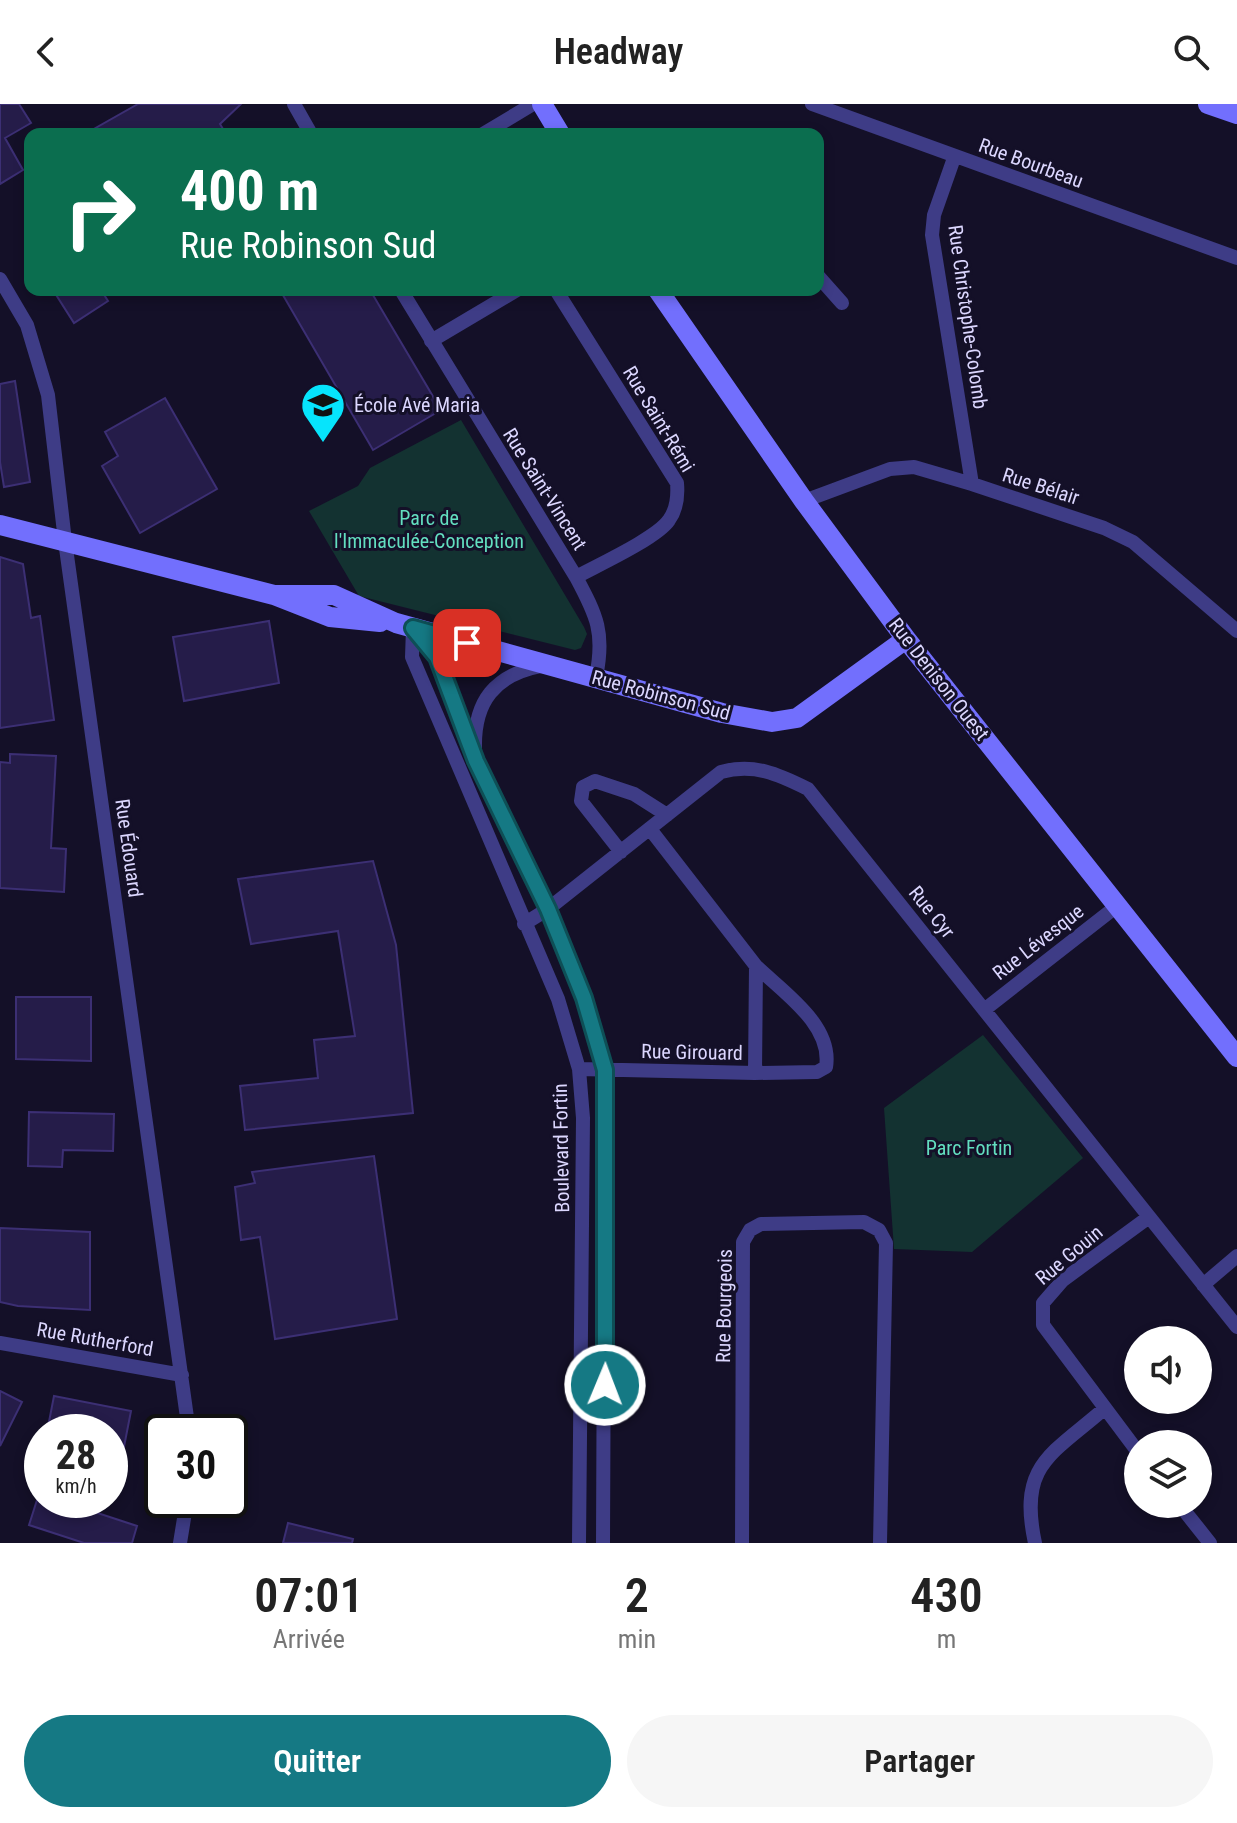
<!DOCTYPE html>
<html lang="fr">
<meta charset="utf-8">
<style>
:root{--surface:#fff;--page:#f6f6f6;--text:#222;--muted:#767676;--accent:#157984}
body{margin:0;font-family:"Roboto Condensed",sans-serif;background:var(--page);color:var(--text);height:100vh;display:flex;flex-direction:column;font-size:30px;white-space:nowrap}
*{box-sizing:border-box;margin:0}
p{font-size:26px;color:var(--muted)}
.icon{flex:none;width:44px;height:44px;fill:none;stroke:currentColor;stroke-width:2;stroke-linecap:round;stroke-linejoin:round}
.map{position:relative;height:1439px;overflow:hidden}
.details{display:flex;flex-direction:column;background:var(--surface);flex:1}
.details>*{flex:none}
.guide{position:absolute;left:24px;top:24px;width:800px;height:168px;border-radius:16px;box-shadow:0 4px 12px #0003;background:#0b6e4f;color:#fff;overflow:hidden}
.controls{position:absolute;left:1124px;top:1222px;display:grid;gap:16px}
.controls a{display:grid;place-items:center;width:88px;height:88px;border-radius:50%;background:var(--surface);box-shadow:0 4px 12px #0003;font-size:40px}
.speed{position:absolute;left:24px;top:1310px;display:flex;gap:16px;font-size:40px;font-weight:700;text-align:center}
.speed>*{display:grid;place-content:center;width:104px;height:104px;border-radius:50%;background:var(--surface);box-shadow:0 4px 12px #0003;line-height:1}
.speed small{font-size:20px;font-weight:400}
.speed .limit{border:4px solid #111;border-radius:12px;background:#fff;color:#111}
.pin{position:absolute;display:grid;place-items:center;width:68px;height:68px;color:#fff;margin:-34px;border-radius:16px;box-shadow:0 4px 12px #0006}
.me{position:absolute;width:88px;margin:-44px;rotate:1deg;stroke-linejoin:round;filter:drop-shadow(0 0 6px #0008)}
.turn{display:flex;align-items:center;gap:28px;height:168px;padding:0 24px;font-size:36px}
.turn .icon{width:104px;height:104px;stroke-width:2.5}
.turn b{display:block;font-size:56px;line-height:68px}
.eta{display:flex;justify-content:space-evenly;align-items:center;height:136px;text-align:center}
.eta b{font-size:48px;font-weight:600;line-height:56px}
.action{display:flex;gap:16px;margin-top:auto;padding:16px 24px}
.action a{flex:1;height:92px;border-radius:48px;background:var(--accent);color:#fff;font-size:32px;font-weight:600;line-height:92px;text-align:center}
.action a+a{background:var(--page);color:var(--text)}
header{display:flex;justify-content:space-between;align-items:center;height:104px;padding:0 24px;background:var(--surface);font-size:36px;font-weight:600}
.map>svg:first-child{display:block}
</style>
<header><svg class="icon" aria-label="back" viewBox="0 0 24 24"><path d="M15 5l-7 7 7 7"/></svg>Headway<svg class="icon" aria-label="search" viewBox="0 0 24 24"><circle cx="10" cy="10" r="6"/><path d="M15 15l6 6"/></svg></header>
<div class="map">
<svg width="1237" height="1439" viewBox="0 0 1237 1439">
<rect width="100%" height="100%" fill="#141028"/>
<path fill="#133231" d="M461 316 584 523 587 530 581 544 575 546 359 492 309 407 358 382 370 364Z
M983 931 1083 1054 972 1148 894 1145 884 1004Z"/>
<path fill="#251c49" stroke="#3c2f74" stroke-width="2" d="M0 0H19L31 19 5 34 23 66 0 80Z
M138 0H241L220 20 226 30H85Z
M53 186H101L108 197 74 219Z
M280 186H370L441 306 373 346Z
M15 277 30 378 4 383 0 358V280Z
M165 294 217 385 140 429 102 362 118 352 105 328Z
M0 453 23 460 31 514 40 512 54 616 0 624Z
M269 517 279 579 184 597 173 533Z
M10 650 56 652 51 744 66 745 64 788 0 784V658L10 659Z
M373 757 396 841 413 1009 245 1026 240 982 318 974 314 936 355 932 338 827 251 840 238 775Z
M16 893H91V957L16 955Z
M29 1008 114 1010 113 1047 63 1046 62 1063 28 1062Z
M374 1052 397 1215 275 1235 260 1133 241 1136 235 1083 255 1079 252 1068Z
M0 1124 90 1128V1206L18 1202 0 1198Z
M0 1287 22 1298 0 1342Z
M54 1292 131 1307 122 1353 110 1351V1328H47Z
M37 1396H58L137 1422 132 1439H84L29 1421Z
M288 1419 353 1435 352 1439H283Z"/>
<g fill="none" stroke-linecap="round" stroke-linejoin="round">
<path stroke="#3e3c86" stroke-width="14" d="M294 0 311 30
M812 0 1237 154
M483 30 533 0
M954 54 934 111 932 131 972 380
M818 172 842 199
M0 175 27 221 48 291 65 437 189 1328
M401 186 576 473C597 512 605 529 596 573
M556 186 677 379C678 391 677 405 669 416 657 434 598 461 576 473
M431 237 517 186
M804 397 890 365 914 363 972 380 1104 424 1133 438 1237 527
M413 524 437 553 476 657 548 805 584 894 605 966 603 1439
M413 524 412 553 558 895 579 965 583 1014 579 1439
M475 644C474 597 495 571 541 562
M621 748 581 697 583 683 595 677 634 690 667 711
M524 820 548 805 721 668C754 659 778 670 808 685L1237 1223
M984 906 1117 802
M579 965 755 969 756 862 650 725
M755 969 817 968 826 963C833 921 783 888 756 862
M1203 1181 1237 1152
M0 1239 182 1271
M1138 1348 1043 1221V1199L1063 1176 1149 1113
M1179 1400 1210 1439
M180 1439 187 1396
M742 1439 743 1138 750 1126 761 1120 864 1118 879 1126 886 1139 880 1439
M1035 1439C1018 1361 1051 1351 1104 1305"/>
<path stroke="#726ffd" stroke-width="20" d="M542 0 560 30
M1208 0 1237 10
M658 186 804 397 906 535 1237 953
M0 421 274 491 330 513 380 518
M274 491H334L396 519 722 609 772 618 797 614 906 535"/>
</g>
<g fill="none" stroke-linecap="round" stroke-linejoin="round">
<g stroke="#0e4f56" stroke-width="20">
<path id="route" d="M467 539 413 524 437 553 476 657 548 805 584 894 605 966V1281"/>
</g>
<use href="#route" stroke="#157984" stroke-width="14"/>
</g>
<defs>
<g id="school-pin" transform="scale(2.3)"><path d="M0 17L-7.5 6A9.5 9.5 0 1 1 7.5 6Z" fill="#06e4fc" stroke="#141028"/><path d="M0-5L7-2L0 1L-7-2ZM-4 1L0 2.5L4 1V4Q0 6-4 4Z" fill="#111"/></g>
</defs>
<g fill-rule="evenodd">
<use href="#school-pin" x="323" y="301"/>
</g>
<g text-anchor="middle" dominant-baseline="central" stroke-width="6" stroke-linejoin="round" paint-order="stroke">
<g font-size="20" fill="#dcd7ff" stroke="#141028">
<text transform="translate(1031 59) rotate(20)">Rue Bourbeau</text>
<text transform="translate(968 213) rotate(82)">Rue Christophe-Colomb</text>
<text transform="translate(659 315) rotate(59)">Rue Saint-Rémi</text>
<text transform="translate(1041 382) rotate(18)">Rue Bélair</text>
<text transform="translate(545 385) rotate(58)">Rue Saint-Vincent</text>
<text transform="translate(939 575) rotate(52)">Rue Denison Ouest</text>
<text transform="translate(661 591) rotate(15)">Rue Robinson Sud</text>
<text transform="translate(129 744) rotate(82)">Rue Édouard</text>
<text transform="translate(932 808) rotate(51)">Rue Cyr</text>
<text transform="translate(1038 838) rotate(-38)">Rue Lévesque</text>
<text transform="translate(692 948) rotate(1)">Rue Girouard</text>
<text transform="translate(561 1044) rotate(-91)">Boulevard Fortin</text>
<text transform="translate(1069 1151) rotate(-40)">Rue Gouin</text>
<text transform="translate(724 1202) rotate(-89)">Rue Bourgeois</text>
<text transform="translate(95 1235) rotate(10)">Rue Rutherford</text>
</g>
<g font-size="20" fill="#dcd7ff" stroke="#141028" text-anchor="start">
<text x="354" y="301">École Avé Maria</text>
</g>
<g font-size="20" fill="#63dfc0" stroke="#141028">
<text x="429" y="414">Parc de<tspan x="429" dy="23">l'Immaculée-Conception</tspan></text>
<text x="969" y="1044">Parc Fortin</text>
</g>
</g>
</svg>
<div class="controls">
<a><svg class="icon" aria-label="sound" viewBox="0 0 24 24"><path d="M4 9h4l5-4v14l-5-4H4zM17 9q2 3 0 6"/></svg></a>
<a><svg class="icon" aria-label="layers" viewBox="0 0 24 24"><path d="M12 4l9 5-9 5-9-5zM3 14l9 5 9-5"/></svg></a>
</div>
<div class="speed"><div>28<small>km/h</small></div><div class="limit">30</div></div>
<div class="pin" style="left:467px;top:539px;background:#d93025"><svg class="icon" aria-label="arrive" viewBox="0 0 24 24"><path d="M6 21V4h12l-3 4 3 4H6"/></svg></div>
<svg class="me" style="left:605px;top:1281px" viewBox="-20 -20 40 40"><circle r="17" fill="#157984" stroke="#fff" stroke-width="3"/><path d="M0-11L8 9 0 5-8 9z" fill="#fff"/></svg>
<div class="guide">
<div class="turn"><svg class="icon" aria-label="right" viewBox="0 0 24 24"><path d="M7 20v-9h11M14 6l5 5-5 5"/></svg><div><b>400 m</b>Rue Robinson Sud</div></div>
</div>
</div>
<section class="details">
<div class="eta">
<div><b>07:01</b><p>Arrivée</p></div>
<div><b>2</b><p>min</p></div>
<div><b>430</b><p>m</p></div>
</div>
<div class="action"><a>Quitter</a><a>Partager</a></div>
</section>
